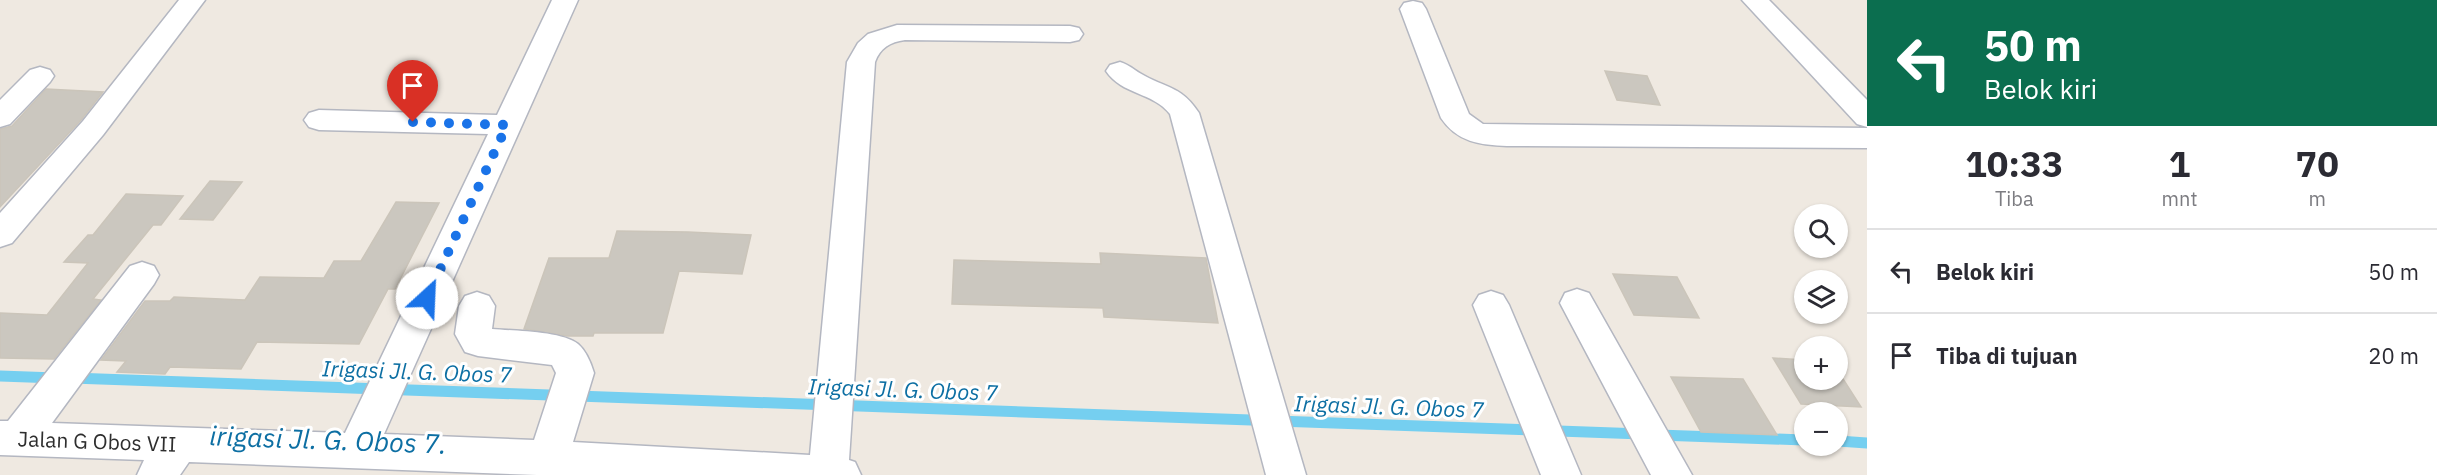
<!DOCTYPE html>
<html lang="id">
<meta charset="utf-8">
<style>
:root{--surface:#fff;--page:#f2f2f3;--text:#2b2b33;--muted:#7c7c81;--line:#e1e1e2}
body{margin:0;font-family:"IBM Plex Sans",sans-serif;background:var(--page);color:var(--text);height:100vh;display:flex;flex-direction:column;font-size:22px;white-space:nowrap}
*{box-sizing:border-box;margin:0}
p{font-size:20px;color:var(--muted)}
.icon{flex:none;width:33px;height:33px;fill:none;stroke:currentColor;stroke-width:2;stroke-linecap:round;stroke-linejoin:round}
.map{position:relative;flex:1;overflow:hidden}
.sheet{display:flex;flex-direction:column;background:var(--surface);width:570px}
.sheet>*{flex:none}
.guide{background:#0b6e4f;color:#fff;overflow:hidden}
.tools{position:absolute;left:1794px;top:204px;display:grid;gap:12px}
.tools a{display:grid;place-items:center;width:54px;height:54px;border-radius:50%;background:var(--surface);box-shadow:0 2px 4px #0004;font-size:30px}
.pin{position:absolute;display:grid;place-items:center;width:51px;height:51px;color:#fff;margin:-62px -26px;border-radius:50% 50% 50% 0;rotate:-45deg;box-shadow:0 0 6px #0007}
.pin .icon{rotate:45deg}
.me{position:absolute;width:66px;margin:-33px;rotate:25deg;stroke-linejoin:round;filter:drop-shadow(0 0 4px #0008)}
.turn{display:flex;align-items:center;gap:21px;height:126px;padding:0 18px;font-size:27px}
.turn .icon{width:78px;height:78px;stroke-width:2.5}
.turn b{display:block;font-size:42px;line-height:51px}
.eta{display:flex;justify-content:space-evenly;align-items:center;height:102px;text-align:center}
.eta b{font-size:36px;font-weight:700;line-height:42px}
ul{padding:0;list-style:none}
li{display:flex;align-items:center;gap:18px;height:84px;padding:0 18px;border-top:2px solid var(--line)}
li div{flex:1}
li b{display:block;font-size:22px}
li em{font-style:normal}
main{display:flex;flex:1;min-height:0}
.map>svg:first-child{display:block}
</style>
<main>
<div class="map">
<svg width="1867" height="475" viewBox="0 0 1867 475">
<rect width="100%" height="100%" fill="#efe9e1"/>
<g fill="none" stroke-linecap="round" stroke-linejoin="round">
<path stroke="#75cff0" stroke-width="11" d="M0 376 56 378
M72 378 1642 434
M1658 435 1804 440
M1838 441 1867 443"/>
</g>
<path fill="#cbc7bf" stroke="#cbc5ba" stroke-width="1.5" d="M1605 71 1647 76 1660 105 1617 100Z
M46 89 103 92 81 120 0 207V129L12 126Z
M210 181 242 182 213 220 180 219Z
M126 194 183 196 161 225H153L93 299 101 300 54 359 0 358V313L47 315 88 263 64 262 88 235H93Z
M396 202 439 203 395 289H388L359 344 257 342 241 369 170 367 165 374 117 372 126 361 101 360 145 301H170L174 297 245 300 260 277 324 278 334 261H361Z
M617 231 688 232 751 235 742 274 679 271 663 333H594L593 336H567L524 329 549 258H609Z
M1100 253 1206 258 1218 323 1104 317 1103 308 952 304 954 260 1101 264Z
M1613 274 1677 277 1699 318 1634 315Z
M1773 358 1804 360V380H1838V371L1861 407 1801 404Z
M1671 377 1743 379 1777 435 1701 432Z"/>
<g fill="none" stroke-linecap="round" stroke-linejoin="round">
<g stroke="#b4b7c1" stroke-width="3">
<path id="street" d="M179 0H205L103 135 12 243 0 247V213L83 121Z
M552 0H578L384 434 534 440 556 373 552 365 478 356 465 352 455 334 459 306 465 296 477 292 489 296 495 306 492 329C514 331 562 331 578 344 586 351 591 363 594 373L573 442 810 455 847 62 858 43 868 34 897 25 1070 26 1079 28 1083 34 1079 40 1070 42 905 40C890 42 880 48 875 62L849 460 855 462 861 475H537L189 462 180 475H137L144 460 0 455V421H8L130 266 142 262 154 266 159 275 154 284 52 423 345 433 488 134 319 130 309 127 304 120 309 113 319 110 497 115Z
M1742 0H1769L1867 100V127L1857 124Z
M1413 1 1422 3 1426 9 1469 114 1483 124 1867 128V148L1507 146C1480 145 1457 142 1441 118L1400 9 1404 3Z
M1120 62C1130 65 1135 71 1145 76 1169 89 1182 87 1199 113L1306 475H1266L1170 114C1153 92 1122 95 1106 71L1110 65Z
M40 67 50 70 54 76 50 82 10 124 0 127V100L30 70Z
M1577 289 1589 293 1692 475H1651L1560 303 1565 293Z
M1491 291 1503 295 1509 305 1581 475H1541L1473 305 1479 295Z"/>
</g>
<use href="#street" fill="#fff" fill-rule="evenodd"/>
</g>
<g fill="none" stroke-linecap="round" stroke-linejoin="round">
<path stroke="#1a73e8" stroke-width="10" stroke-dasharray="0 18" d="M413 122 507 125 427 298"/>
</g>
<g text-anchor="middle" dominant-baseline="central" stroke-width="6" stroke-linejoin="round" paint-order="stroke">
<g font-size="21" fill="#2e2e2e" stroke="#fff">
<text transform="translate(97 441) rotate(2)">Jalan G Obos VII</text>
</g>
<g font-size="22" font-style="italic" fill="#0d6fa3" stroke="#fff">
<text transform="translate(417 371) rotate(2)">Irigasi Jl. G. Obos 7</text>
<text transform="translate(903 389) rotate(2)">Irigasi Jl. G. Obos 7</text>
<text transform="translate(1389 406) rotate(2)">Irigasi Jl. G. Obos 7</text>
</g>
<g font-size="27" font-style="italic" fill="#0d6fa3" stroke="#fff">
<text transform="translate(328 439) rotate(2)">irigasi Jl. G. Obos 7.</text>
</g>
</g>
</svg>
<div class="tools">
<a><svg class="icon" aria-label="search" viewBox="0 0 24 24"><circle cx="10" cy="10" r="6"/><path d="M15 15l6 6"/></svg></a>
<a><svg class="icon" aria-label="layers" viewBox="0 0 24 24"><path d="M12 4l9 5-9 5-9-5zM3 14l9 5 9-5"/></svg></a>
<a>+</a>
<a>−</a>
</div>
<div class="pin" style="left:413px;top:122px;background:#d93025"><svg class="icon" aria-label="arrive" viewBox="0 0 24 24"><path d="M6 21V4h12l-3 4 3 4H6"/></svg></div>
<svg class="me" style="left:427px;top:298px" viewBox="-20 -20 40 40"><circle r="19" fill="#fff"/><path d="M0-13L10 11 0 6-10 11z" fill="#1a73e8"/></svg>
</div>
<section class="sheet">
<div class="guide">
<div class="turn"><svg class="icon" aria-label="left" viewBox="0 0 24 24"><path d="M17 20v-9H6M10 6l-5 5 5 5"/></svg><div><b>50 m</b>Belok kiri</div></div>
</div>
<div class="eta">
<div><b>10:33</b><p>Tiba</p></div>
<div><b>1</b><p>mnt</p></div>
<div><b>70</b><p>m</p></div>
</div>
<ul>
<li><svg class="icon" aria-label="left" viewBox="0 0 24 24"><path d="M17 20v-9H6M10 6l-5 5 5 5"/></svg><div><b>Belok kiri</b></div><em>50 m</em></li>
<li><svg class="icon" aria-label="arrive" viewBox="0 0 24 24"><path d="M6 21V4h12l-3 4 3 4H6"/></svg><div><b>Tiba di tujuan</b></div><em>20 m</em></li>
</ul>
</section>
</main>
